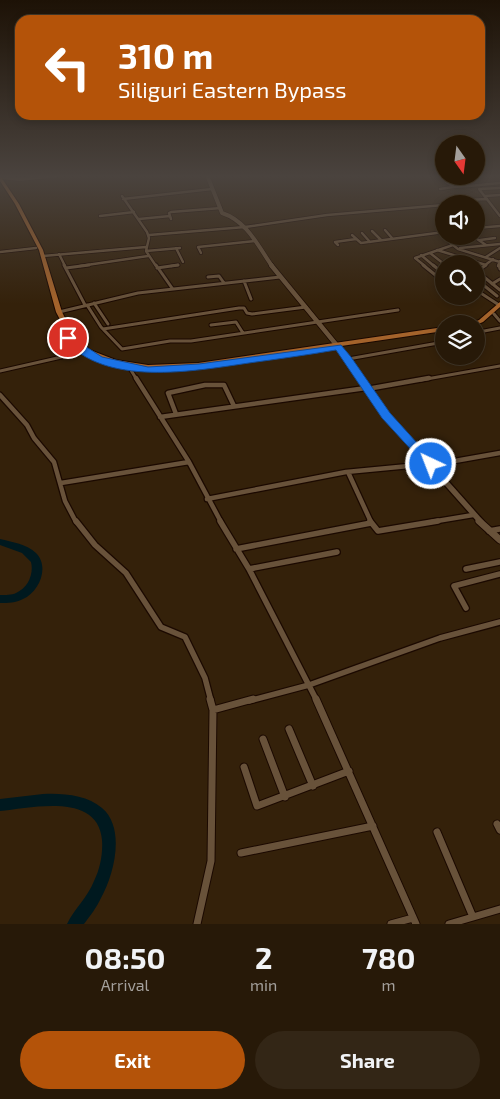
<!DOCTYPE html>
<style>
:root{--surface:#271908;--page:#332616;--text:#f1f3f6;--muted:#a4a09c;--line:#433829;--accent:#b45309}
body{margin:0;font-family:"Exo 2",sans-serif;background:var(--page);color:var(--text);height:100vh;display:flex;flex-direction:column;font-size:19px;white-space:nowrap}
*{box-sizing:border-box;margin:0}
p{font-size:16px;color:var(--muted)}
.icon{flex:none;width:28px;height:28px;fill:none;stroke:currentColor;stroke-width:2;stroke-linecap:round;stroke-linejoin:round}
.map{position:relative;height:924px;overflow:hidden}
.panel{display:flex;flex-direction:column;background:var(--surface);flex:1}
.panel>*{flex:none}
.top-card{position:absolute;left:15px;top:15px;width:470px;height:105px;border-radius:15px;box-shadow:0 2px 8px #0003,0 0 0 1px var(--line);background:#b45309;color:#fff;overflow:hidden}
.needle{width:32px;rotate:166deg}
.tools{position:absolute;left:435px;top:135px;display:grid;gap:10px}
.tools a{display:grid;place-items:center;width:50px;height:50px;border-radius:50%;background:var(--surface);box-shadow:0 2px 8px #0003,0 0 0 1px var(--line);font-size:25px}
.pin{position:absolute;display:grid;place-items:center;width:42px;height:42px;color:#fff;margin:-21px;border:2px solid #fff;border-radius:50%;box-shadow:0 1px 5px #0007}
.me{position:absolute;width:55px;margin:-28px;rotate:317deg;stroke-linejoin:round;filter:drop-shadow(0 0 4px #0008)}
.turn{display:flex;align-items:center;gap:18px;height:105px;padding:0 20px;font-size:22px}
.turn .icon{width:65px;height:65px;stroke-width:2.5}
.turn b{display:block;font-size:35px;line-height:42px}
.eta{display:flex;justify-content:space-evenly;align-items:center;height:85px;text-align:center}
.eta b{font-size:30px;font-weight:700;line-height:35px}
.button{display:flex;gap:10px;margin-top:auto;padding:10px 20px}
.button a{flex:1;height:58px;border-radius:30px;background:var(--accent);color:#fff;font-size:20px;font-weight:700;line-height:58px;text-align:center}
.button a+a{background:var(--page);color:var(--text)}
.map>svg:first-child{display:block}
</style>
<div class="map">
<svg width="500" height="924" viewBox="0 0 500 924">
<rect width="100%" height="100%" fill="#34210a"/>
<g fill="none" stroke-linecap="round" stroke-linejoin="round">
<path fill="#00191f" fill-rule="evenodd" d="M0 539C12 542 27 544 36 553 50 567 39 592 23 599 16 603 8 603 0 603V595C5 595 12 595 16 593 28 588 34 574 31 562L22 553 0 545Z
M43 794C63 793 87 795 102 808 126 828 114 875 101 898 97 907 90 916 84 924H67C74 909 88 897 94 881 100 869 103 854 102 840 98 792 32 808 0 811V799Z"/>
<g stroke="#1b0900" stroke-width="4">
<path id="minor-far4" d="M460 180 469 186 500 183
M446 182 454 187 468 186
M500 188 479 189 500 216
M440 189 453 187
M122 196 147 232 149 238 146 251 156 266
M485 196 500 195
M123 199 212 189
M450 204 467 200 487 199
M100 216 134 212
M139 219 170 216
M171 219 169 213 171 212 221 208
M476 228 500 226
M385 230 392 238
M372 231 381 240
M362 233 370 242
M149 235 245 227 327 215 444 205
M352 235 361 243 444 232
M480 240 495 238
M448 241 458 249 500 262
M448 241 474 237 486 245
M338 245 335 242 356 239
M176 248 183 262
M460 248 500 244
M437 250 486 265
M146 251 180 248
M0 252 36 248
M201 253 198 247 255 241
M430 253 444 264
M59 254 65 266
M421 255 434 266
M43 256 146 247
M486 257 500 248
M80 266 148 256
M171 266 178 265
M425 266 415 258 453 245
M484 266 493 259
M498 266 500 261"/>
</g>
<g stroke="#1b0900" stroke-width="5">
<path id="minor-far3" d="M64 265 85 305
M156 265 172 288
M423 265 444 282
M433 265 444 274
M499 265 500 269
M66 268 89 265
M157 268 178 265
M476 272 486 265
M476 274 484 277 500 290
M208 277 219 276 224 283
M476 279 497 296
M244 281 251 299
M492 284 500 279
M476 290 499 305
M94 303 108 324
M87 305 101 327 122 349 170 341H191L398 310
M59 312 138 293 280 277
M494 314 500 321
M211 325 236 322 243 333
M103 329 239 308H244L247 313 252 314 306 307
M476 336 479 332 500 328
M348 359 444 342
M129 367 137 380
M0 371 88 351
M421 380 500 366"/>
</g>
<g stroke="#1b0900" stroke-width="7">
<path id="minor-far2" d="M136 378 189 462 221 522
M367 389 429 378
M0 395 27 425 34 438 54 462 65 501 76 522
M176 414 168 393 205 385H224L234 406
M160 417 366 388
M432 465 500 453
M348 472 371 522
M61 483 189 462
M207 499 346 472 430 464
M431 522 473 515"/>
</g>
<g stroke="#1b0900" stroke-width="8">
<path id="minor-far1" d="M76 521 95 545 126 573 161 627 185 637 205 678 211 701
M220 521 249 569 317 701
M370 521 378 531 438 521
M489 531 500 529
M236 549 371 523
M249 569 337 552
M466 569 500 562
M466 608 454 586 500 574
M249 701 309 685 440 638 500 622"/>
</g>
<g stroke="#1b0900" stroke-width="9">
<path id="minor" d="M316 699 416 924
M213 710 253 699
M289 729 313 786
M263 739 285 797
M244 767 257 806 349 771
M497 824 500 830
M437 832 473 917
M241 853 373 826
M197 924 211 861 213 710 210 699
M391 924 413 918
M449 924 500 909"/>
</g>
<g stroke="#1b0900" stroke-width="5">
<path id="tertiary-far3" d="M207 175 222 213C247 221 258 246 272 266
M0 177 20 179 59 175"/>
</g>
<g stroke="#1b0900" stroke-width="6">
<path id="tertiary-far2" d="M271 265 348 359 362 380"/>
</g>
<g stroke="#1b0900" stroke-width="8">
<path id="tertiary-far1" d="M361 378 386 415 481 522"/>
</g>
<g stroke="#1b0900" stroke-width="9">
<path id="tertiary" d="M479 521 500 540"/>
</g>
<g stroke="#1b0900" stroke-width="2">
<path id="primary" d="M0 177H1L19 204 43 250 62 312 73 334 90 350 116 360 148 365 198 363 444 327V331L198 367 148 369 113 363 86 352 68 335 56 312 39 250 15 204 0 181Z
M500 302V307L483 322 476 325V324H470L479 320Z"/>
</g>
<use href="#minor-far4" stroke="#68523a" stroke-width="2.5"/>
<use href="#minor-far3" stroke="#68523a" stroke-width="3"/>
<use href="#minor-far2" stroke="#68523a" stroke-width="4.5"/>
<use href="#minor-far1" stroke="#68523a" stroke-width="5.5"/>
<use href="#minor" stroke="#68523a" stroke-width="7"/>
<use href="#tertiary-far3" stroke="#68523a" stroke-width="4"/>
<use href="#tertiary-far2" stroke="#68523a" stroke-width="4.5"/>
<use href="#tertiary-far1" stroke="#68523a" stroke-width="5.5"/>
<use href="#tertiary" stroke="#68523a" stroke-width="7"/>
<use href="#primary" fill="#a4632b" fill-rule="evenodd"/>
</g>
<linearGradient id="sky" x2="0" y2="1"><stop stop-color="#1d1206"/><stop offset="0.58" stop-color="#4a433e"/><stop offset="1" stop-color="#4a433e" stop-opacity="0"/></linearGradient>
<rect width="500" height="304" fill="url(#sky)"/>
<path fill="#1a73e8" stroke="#114b97" d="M68 335 102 357 148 367 199 364 341 345 351 357 390 413 436 464 435 467H427L382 418 336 350C307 355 278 359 249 363 194 371 104 388 63 338Z"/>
</svg>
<div class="tools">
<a><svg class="needle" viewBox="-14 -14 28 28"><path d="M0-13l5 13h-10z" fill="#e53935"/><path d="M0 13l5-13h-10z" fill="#a4a09c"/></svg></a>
<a><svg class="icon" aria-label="sound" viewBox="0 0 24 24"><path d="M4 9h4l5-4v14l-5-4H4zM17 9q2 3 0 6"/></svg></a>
<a><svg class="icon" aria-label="search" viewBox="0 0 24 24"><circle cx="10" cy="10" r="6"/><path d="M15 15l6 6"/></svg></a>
<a><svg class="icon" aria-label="layers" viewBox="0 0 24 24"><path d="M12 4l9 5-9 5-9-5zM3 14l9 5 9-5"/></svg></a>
</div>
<div class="pin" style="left:68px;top:338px;background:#d93025"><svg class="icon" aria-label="arrive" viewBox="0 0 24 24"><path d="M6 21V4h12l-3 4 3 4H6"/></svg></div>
<svg class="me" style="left:431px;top:464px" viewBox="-20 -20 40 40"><circle r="17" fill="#1a73e8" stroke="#fff" stroke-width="3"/><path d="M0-11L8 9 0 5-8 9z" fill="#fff"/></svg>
<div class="top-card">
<div class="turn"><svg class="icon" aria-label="left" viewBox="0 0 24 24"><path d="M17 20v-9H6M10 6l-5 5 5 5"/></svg><div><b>310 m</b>Siliguri Eastern Bypass</div></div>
</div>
</div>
<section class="panel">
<div class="eta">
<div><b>08:50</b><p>Arrival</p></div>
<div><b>2</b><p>min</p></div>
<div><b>780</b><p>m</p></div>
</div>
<div class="button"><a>Exit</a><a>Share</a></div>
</section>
